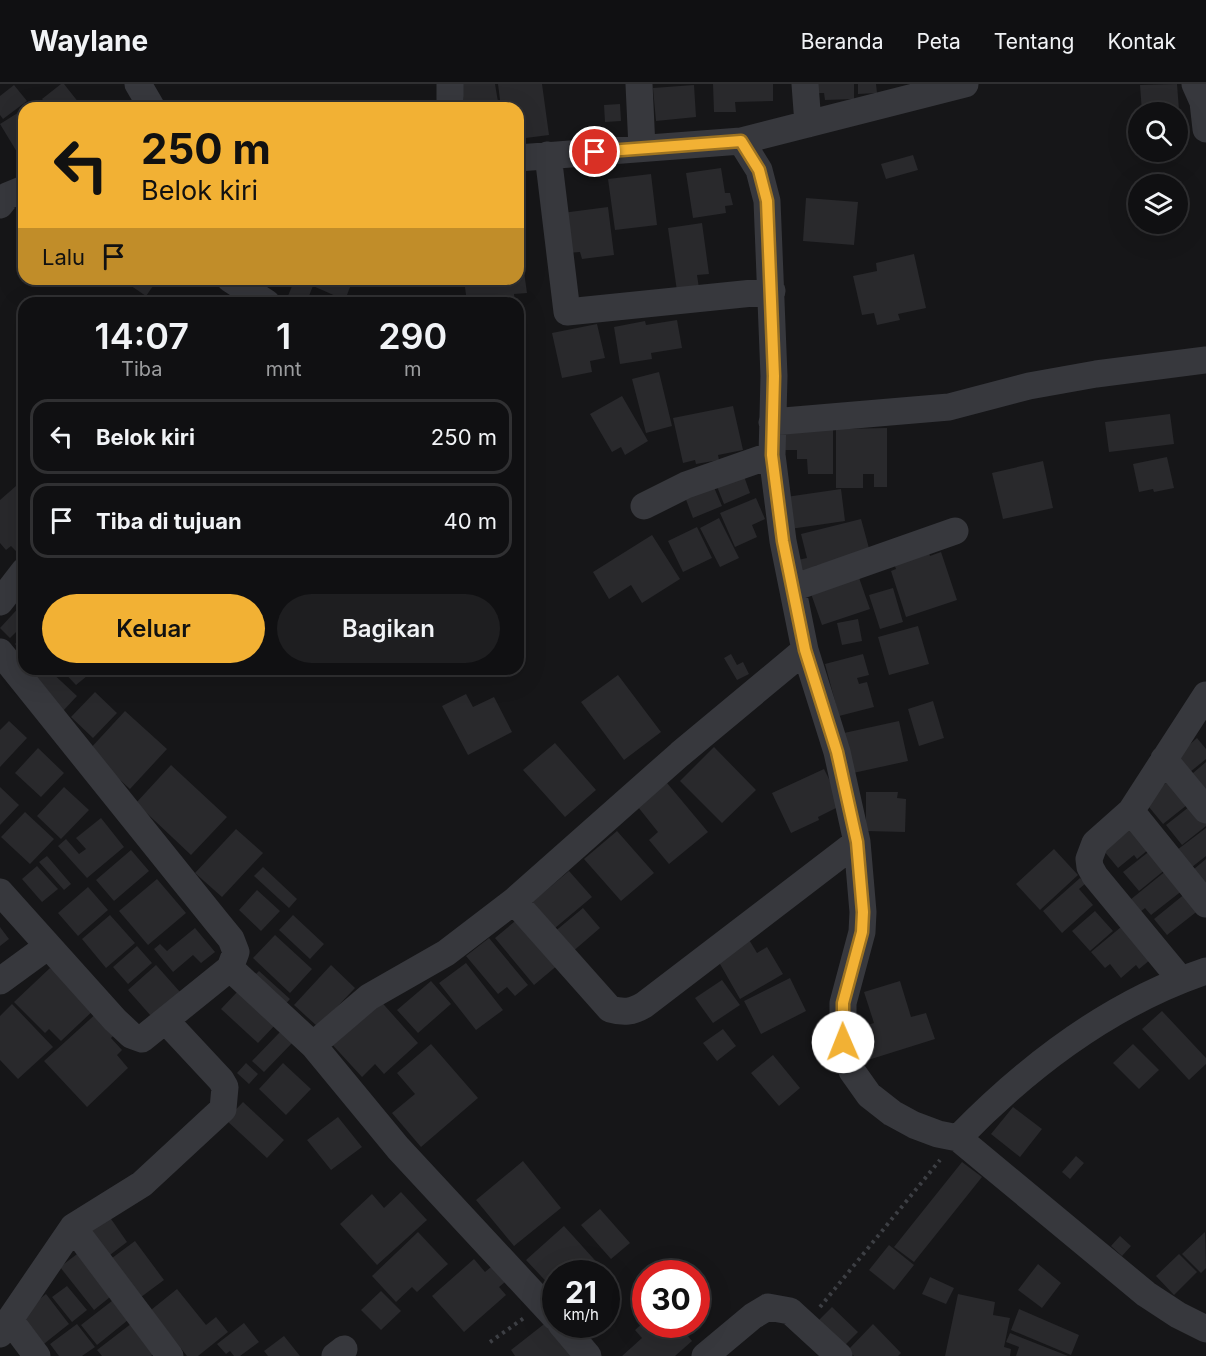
<!DOCTYPE html>
<html lang="id">
<style>
:root{--surface:#101012;--page:#1e1e20;--text:#f1f3f6;--muted:#9c9d9f;--line:#303032;--accent:#f2b134}
body{margin:0;font-family:Inter,sans-serif;background:var(--page);color:var(--text);height:100vh;display:flex;flex-direction:column;font-size:22px;white-space:nowrap}
*{box-sizing:border-box;margin:0}
p{font-size:20px;color:var(--muted)}
.icon{flex:none;width:33px;height:33px;fill:none;stroke:currentColor;stroke-width:2;stroke-linecap:round;stroke-linejoin:round}
.map{position:relative;flex:1;overflow:hidden}
.panel{position:absolute;left:18px;top:213px;width:506px;height:378px;display:flex;flex-direction:column;background:var(--surface);border-radius:18px;box-shadow:0 6px 24px #0002,0 0 0 2px var(--line)}
.panel>*{flex:none}
.guide{position:absolute;left:18px;top:18px;width:506px;height:183px;border-radius:18px;box-shadow:0 6px 24px #0002,0 0 0 2px var(--line);background:#f2b134;color:#111;overflow:hidden}
.buttons{position:absolute;left:1128px;top:18px;display:grid;gap:12px}
.buttons a{display:grid;place-items:center;width:60px;height:60px;border-radius:50%;background:var(--surface);box-shadow:0 6px 24px #0002,0 0 0 2px var(--line);font-size:30px}
.speed{position:absolute;left:542px;top:1176px;display:flex;gap:12px;font-size:30px;font-weight:700;text-align:center}
.speed>*{display:grid;place-content:center;width:78px;height:78px;border-radius:50%;background:var(--surface);box-shadow:0 6px 24px #0002,0 0 0 2px var(--line);line-height:1}
.speed small{font-size:15px;font-weight:400}
.speed .limit{border:9px solid #d22;background:#fff;color:#111}
.pin{position:absolute;display:grid;place-items:center;width:51px;height:51px;color:#fff;margin:-26px;border:3px solid #fff;border-radius:50%;box-shadow:0 2px 6px #0007}
.me{position:absolute;width:66px;margin:-33px;rotate:359deg;stroke-linejoin:round;filter:drop-shadow(0 0 4px #0008)}
.turn{display:flex;align-items:center;gap:21px;height:126px;padding:0 24px;font-size:27px}
.turn .icon{width:78px;height:78px;stroke-width:2.5}
.turn b{display:block;font-size:42px;line-height:51px}
.then{display:flex;align-items:center;height:57px;padding:0 24px;background:#0003;gap:12px;font-size:22px}
.eta{display:flex;justify-content:space-evenly;align-items:center;height:102px;text-align:center}
.eta b{font-size:36px;font-weight:600;line-height:42px}
.primary-button{display:flex;gap:12px;margin-top:auto;padding:12px 24px}
.primary-button a{flex:1;height:69px;border-radius:36px;background:var(--accent);color:#111;font-size:24px;font-weight:600;line-height:69px;text-align:center}
.primary-button a+a{background:var(--page);color:var(--text)}
ul{padding:0;list-style:none}
li{display:flex;align-items:center;gap:18px;height:75px;margin:0 12px 9px;padding:0 12px;border:3px solid var(--line);border-radius:18px}
li div{flex:1}
li b{display:block;font-size:22px}
li em{font-style:normal}
header{display:flex;align-items:center;gap:36px;box-sizing:border-box;height:84px;padding:0 30px;background:var(--surface);border-bottom:2px solid var(--line)}
header strong{font-size:28px}
nav{display:flex;gap:33px;margin-inline-start:auto;font-size:21px}
.map>svg:first-child{display:block}
</style>
<header>
<strong>Waylane</strong>
<nav><a>Beranda</a><a>Peta</a><a>Tentang</a><a>Kontak</a></nav>
</header>
<div class="map">
<svg width="1206" height="1272" viewBox="0 0 1206 1272">
<rect width="100%" height="100%" fill="#161618"/>
<path fill="#29292c" d="M61 0H64L79 19 72 24H50L42 15Z
M461 0H495L499 24H465Z
M498 0H542L549 51 518 55V24H501Z
M713 0H773V17L735 18 736 28H714Z
M813 0H854V15L825 16 824 9H813Z
M858 0H876L877 9 858 10Z
M1177 0 1179 26 1142 28 1140 1Z
M14 1 27 17 3 35 0 31V12Z
M694 1 696 33 656 37 653 4Z
M620 20 621 37 605 38 604 21Z
M24 25V77L23 78 0 40Z
M913 71 918 86 886 95 881 80Z
M721 84 725 109H730L733 121 725 122 726 129 693 134 686 89Z
M651 90 657 141 615 146 608 95Z
M806 114 858 118 854 161 803 157Z
M608 123 614 171 582 175 580 168 567 169 562 129Z
M702 139 709 190 697 191 699 204 677 207 668 144Z
M914 170 926 224 898 230 900 236 877 241 874 229 862 231 853 192 877 187 876 179Z
M522 173 527 209 514 210 515 219H467L464 195H518V174Z
M121 195H158L146 212Z
M295 195H364L361 202 352 198 345 216 313 202 306 219H285Z
M677 236 682 264 651 269 652 275 620 280 614 243 645 237 646 241Z
M597 240 605 274 590 277 592 288 562 294 552 249Z
M519 271 523 294 518 295V272Z
M659 288 672 342 646 349 632 295Z
M622 312 648 357 625 371 621 363 612 368 590 330Z
M733 322 743 366 718 371 719 376 696 380 695 376 683 379 673 334Z
M1170 330 1174 360 1109 368 1105 338Z
M887 344V403H874V390H863V404H836V345Z
M780 345H833V390H808L807 375H797V366H780Z
M1167 373 1174 404 1154 408 1153 405 1139 408 1133 380Z
M1043 377 1053 424 1003 435 992 389Z
M741 384 750 409 724 420 714 395Z
M710 394 722 422 693 434 682 405Z
M24 395V465L22 463 17 468 11 462 6 466 0 459V416Z
M841 405 845 437 790 445 786 413Z
M756 414 765 435 752 441 757 453 735 463 720 429Z
M719 434 739 474 720 483 700 444Z
M861 435 870 468 815 482 816 489 797 494 793 477 807 474 801 450Z
M697 443 712 474 683 488 668 457Z
M652 451 680 495 642 519 631 501 609 515 593 488Z
M927 463 930 472 941 468 957 516 906 533 891 487 896 485 892 474Z
M857 488 870 525 822 541 809 504Z
M893 504 903 538 880 545 869 511Z
M24 518V542L23 541 10 554 0 544Z
M858 535 862 557 842 561 837 539Z
M918 542 929 580 889 591 878 553Z
M24 551V569L15 560Z
M731 570 737 581 743 578 749 590 737 596 724 574Z
M863 570 869 591 857 594 859 600 867 598 874 623 839 632 825 580Z
M38 585H48L77 612 62 628 28 596Z
M61 585H92L93 587 76 601Z
M618 591 661 648 624 676 581 618Z
M95 608 117 629 93 654 71 633Z
M466 610 473 623 494 613 512 648 468 671 442 622Z
M933 617 944 654 919 662 908 625Z
M125 627 167 665 130 705 88 667Z
M9 637 27 654 0 683V646Z
M899 637 908 677 853 689 844 649Z
M1197 654 1206 665V675L1184 693 1171 677Z
M555 659 596 706 565 733 523 686Z
M714 663 756 706 722 739 680 697Z
M38 664 64 689 41 713 15 689Z
M1206 678V714L1186 695Z
M171 681 227 733 191 771 136 719Z
M824 685 842 721 818 733 819 736 791 749 772 709Z
M1173 693 1192 717 1163 740 1144 717Z
M667 699 708 748 669 780 649 756 658 748 638 723Z
M0 703 19 721 0 741Z
M64 703 89 726 61 755 37 732Z
M866 708H898L897 714 906 715 905 748 866 747Z
M1194 719 1206 734V742L1182 761 1166 741Z
M25 728 54 755 30 780 1 753Z
M101 734 124 763 87 794 58 762 66 755 79 770 86 765 76 754Z
M1132 744 1149 765 1137 775 1134 771 1118 784 1104 767Z
M1206 744V772L1187 787 1173 769Z
M236 745 263 769 222 813 195 789Z
M617 747 654 789 621 817 584 775Z
M1054 765 1078 791 1040 826 1016 800Z
M131 766 149 787 114 817 96 796Z
M1151 766 1166 785 1139 807 1123 788Z
M47 772 71 800 64 806 39 778Z
M1206 775V800L1194 785Z
M37 782 58 805 42 818 22 795Z
M263 783 297 815 289 824 254 792Z
M1167 786 1183 806 1151 831 1145 824 1140 828 1130 816Z
M569 787 592 813 555 844 532 818Z
M1080 794 1086 799 1079 805 1093 821 1062 849 1043 827Z
M157 795 186 829 148 861 119 827Z
M88 803 108 826 78 852 58 829Z
M257 806 280 827 261 847 239 826Z
M1186 809 1200 825 1167 851 1154 835Z
M583 824 600 844 571 869 553 849Z
M1095 827 1113 847 1090 867 1072 847Z
M110 831 135 859 106 884 82 855Z
M293 831 324 860 310 875 279 846Z
M520 833 559 880 534 901 495 854Z
M0 843 9 855 0 862Z
M1121 843 1150 876 1139 885 1136 881 1121 894 1110 880 1105 884 1091 868Z
M195 844 215 868 201 879 193 871 173 888 154 865 160 860 167 867Z
M275 851 312 885 290 909 253 874Z
M489 854 528 901 515 912 507 903 498 910 466 872Z
M748 854 757 869 767 863 783 890 740 915 716 873Z
M137 862 152 879 128 900 113 883Z
M466 879 503 926 476 946 439 899Z
M156 881 180 908 151 932 128 906Z
M331 881 355 904 318 943 294 921Z
M50 884 98 922 61 957 49 945 45 949 14 918Z
M259 887 290 915 281 925 250 896Z
M790 894 806 927 761 950 744 917Z
M722 896 740 921 713 939 695 914Z
M431 897 451 920 418 949 397 926Z
M900 897 911 933 926 929 935 955 868 976 858 944 874 939 864 908Z
M239 906 276 940 258 959 221 925Z
M377 913 418 959 384 990 375 980 362 993 329 957Z
M12 920 53 963 18 995 0 976V932Z
M99 927 115 950 111 954 122 966 117 971 128 984 87 1023 44 977Z
M1162 927 1206 974V980L1189 996 1142 945Z
M723 945 736 962 717 977 703 959Z
M281 947 293 958 264 988 252 977Z
M431 960 478 1014 421 1063 392 1029 415 1010 397 989Z
M1133 960 1159 986 1139 1005 1113 979Z
M773 971 800 1004 779 1022 751 989Z
M246 979 258 990 249 1000 237 989Z
M283 979 311 1005 286 1031 259 1005Z
M243 1018 284 1056 267 1074 226 1036Z
M1013 1023 1042 1045 1020 1073 991 1050Z
M338 1033 362 1063 331 1086 307 1056Z
M1076 1072 1084 1079 1070 1095 1062 1088Z
M523 1077 561 1124 514 1162 476 1116Z
M962 1078 982 1093 914 1178 894 1163Z
M401 1108 427 1136 377 1181 340 1140 372 1110 384 1124Z
M600 1125 630 1159 611 1175 581 1141Z
M109 1132 127 1158 106 1174 88 1148Z
M564 1142 602 1184 597 1190H555V1207L526 1176Z
M418 1148 448 1180 417 1208 412 1203 396 1218 372 1192Z
M1205 1148 1206 1184 1201 1189 1182 1170Z
M1120 1152 1131 1162 1122 1172 1111 1162Z
M135 1157 164 1196 137 1216 108 1177Z
M889 1161 914 1181 894 1206 869 1186Z
M81 1167 115 1209 94 1226 60 1183Z
M1179 1170 1197 1188 1174 1211 1156 1192Z
M474 1175 485 1188 491 1183 505 1198 499 1203 506 1211 464 1248 432 1212Z
M1038 1180 1061 1199 1042 1224 1018 1206Z
M930 1193 954 1204 946 1220 922 1210Z
M67 1202 87 1226 72 1238 52 1213Z
M177 1205 206 1241 216 1233 228 1248 198 1272H187L151 1226Z
M381 1207 401 1227 381 1246 361 1226Z
M46 1210 69 1240 40 1263 16 1233Z
M958 1210 995 1218 993 1231 1010 1234 1004 1263 1011 1265 1010 1272H945Z
M117 1213 133 1232 97 1261 81 1241Z
M832 1223 858 1248 843 1263 818 1237Z
M1019 1225 1079 1251 1071 1271 1011 1246Z
M136 1236 160 1266 151 1272H102L97 1266Z
M548 1237 576 1272H515L511 1266Z
M645 1237V1240H678L692 1257 675 1272H622L642 1254 635 1246Z
M244 1239 259 1258 240 1272H234L230 1267 226 1270 217 1260Z
M77 1240 95 1263 82 1272H59L50 1260Z
M873 1240 901 1269 898 1272H854L848 1266Z
M1010 1249 1068 1272H1016L1019 1263 1006 1258Z
M284 1252 300 1272H268L264 1267Z"/>
<g fill="none" stroke-linecap="round" stroke-linejoin="round">
<path stroke="#3d3f44" stroke-width="4" stroke-dasharray="3 4.5" stroke-linecap="butt" d="M820 1223 940 1076
M490 1258 524 1234"/>
<path stroke="#37383d" stroke-width="27" d="M138 0 152 24
M639 0 642 64
M805 0 808 40
M1195 0 1203 18 1206 45
M450 24V0
M741 57 965 0
M548 71 567 228 772 207
M518 74 741 57 759 86 767 117 774 292 772 371 783 457 805 566 837 668 857 758 863 828 862 848 843 919V958L852 987 869 1011 892 1029 914 1041 938 1050 958 1054C1027 983 1111 919 1206 887
M0 121 7 112 24 105
M230 195 267 219
M772 338 949 323 1029 302 1096 290 1206 276
M644 422 686 401 772 371
M793 504 955 447
M0 518 24 487
M0 568 217 838 231 855 236 868 230 884 142 955 131 951 115 936 0 808
M1164 675 1206 726
M1131 727 1206 820
M514 817 610 925C624 929 632 928 644 921L857 758
M230 884 313 961 398 1064 555 1233
M1181 896 1095 792 1090 783 1089 775 1095 759 1131 727 1206 611
M0 897 48 862
M313 961 369 913 446 869 514 817 680 670 805 566
M958 1054 1146 1210 1178 1231 1206 1245
M73 1143 170 1272
M10 1236 37 1272
M561 1240 588 1272
M0 1250 73 1143 142 1100 223 1025 225 1003 221 996 166 937
M335 1272 344 1265
M705 1272 753 1232 768 1223 790 1227 839 1272"/>
</g>
<g fill="none" stroke-linecap="round" stroke-linejoin="round">
<g stroke="#9d7322" stroke-width="15">
<path id="route" d="M595 68 741 57 759 86 767 117 774 292 772 371 783 457 805 566 837 668 857 758 863 828 862 848 843 919V958"/>
</g>
<use href="#route" stroke="#f2b134" stroke-width="10"/>
</g>
</svg>
<div class="buttons">
<a><svg class="icon" aria-label="search" viewBox="0 0 24 24"><circle cx="10" cy="10" r="6"/><path d="M15 15l6 6"/></svg></a>
<a><svg class="icon" aria-label="layers" viewBox="0 0 24 24"><path d="M12 4l9 5-9 5-9-5zM3 14l9 5 9-5"/></svg></a>
</div>
<div class="speed"><div>21<small>km/h</small></div><div class="limit">30</div></div>
<div class="pin" style="left:595px;top:68px;background:#d93025"><svg class="icon" aria-label="arrive" viewBox="0 0 24 24"><path d="M6 21V4h12l-3 4 3 4H6"/></svg></div>
<svg class="me" style="left:843px;top:958px" viewBox="-20 -20 40 40"><circle r="19" fill="#fff"/><path d="M0-13L10 11 0 6-10 11z" fill="#f2b134"/></svg>
<div class="guide">
<div class="turn"><svg class="icon" aria-label="left" viewBox="0 0 24 24"><path d="M17 20v-9H6M10 6l-5 5 5 5"/></svg><div><b>250 m</b>Belok kiri</div></div>
<div class="then">Lalu<svg class="icon" aria-label="arrive" viewBox="0 0 24 24"><path d="M6 21V4h12l-3 4 3 4H6"/></svg></div>
</div>
<section class="panel">
<div class="eta">
<div><b>14:07</b><p>Tiba</p></div>
<div><b>1</b><p>mnt</p></div>
<div><b>290</b><p>m</p></div>
</div>
<ul>
<li><svg class="icon" aria-label="left" viewBox="0 0 24 24"><path d="M17 20v-9H6M10 6l-5 5 5 5"/></svg><div><b>Belok kiri</b></div><em>250 m</em></li>
<li><svg class="icon" aria-label="arrive" viewBox="0 0 24 24"><path d="M6 21V4h12l-3 4 3 4H6"/></svg><div><b>Tiba di tujuan</b></div><em>40 m</em></li>
</ul>
<div class="primary-button"><a>Keluar</a><a>Bagikan</a></div>
</section>
</div>
